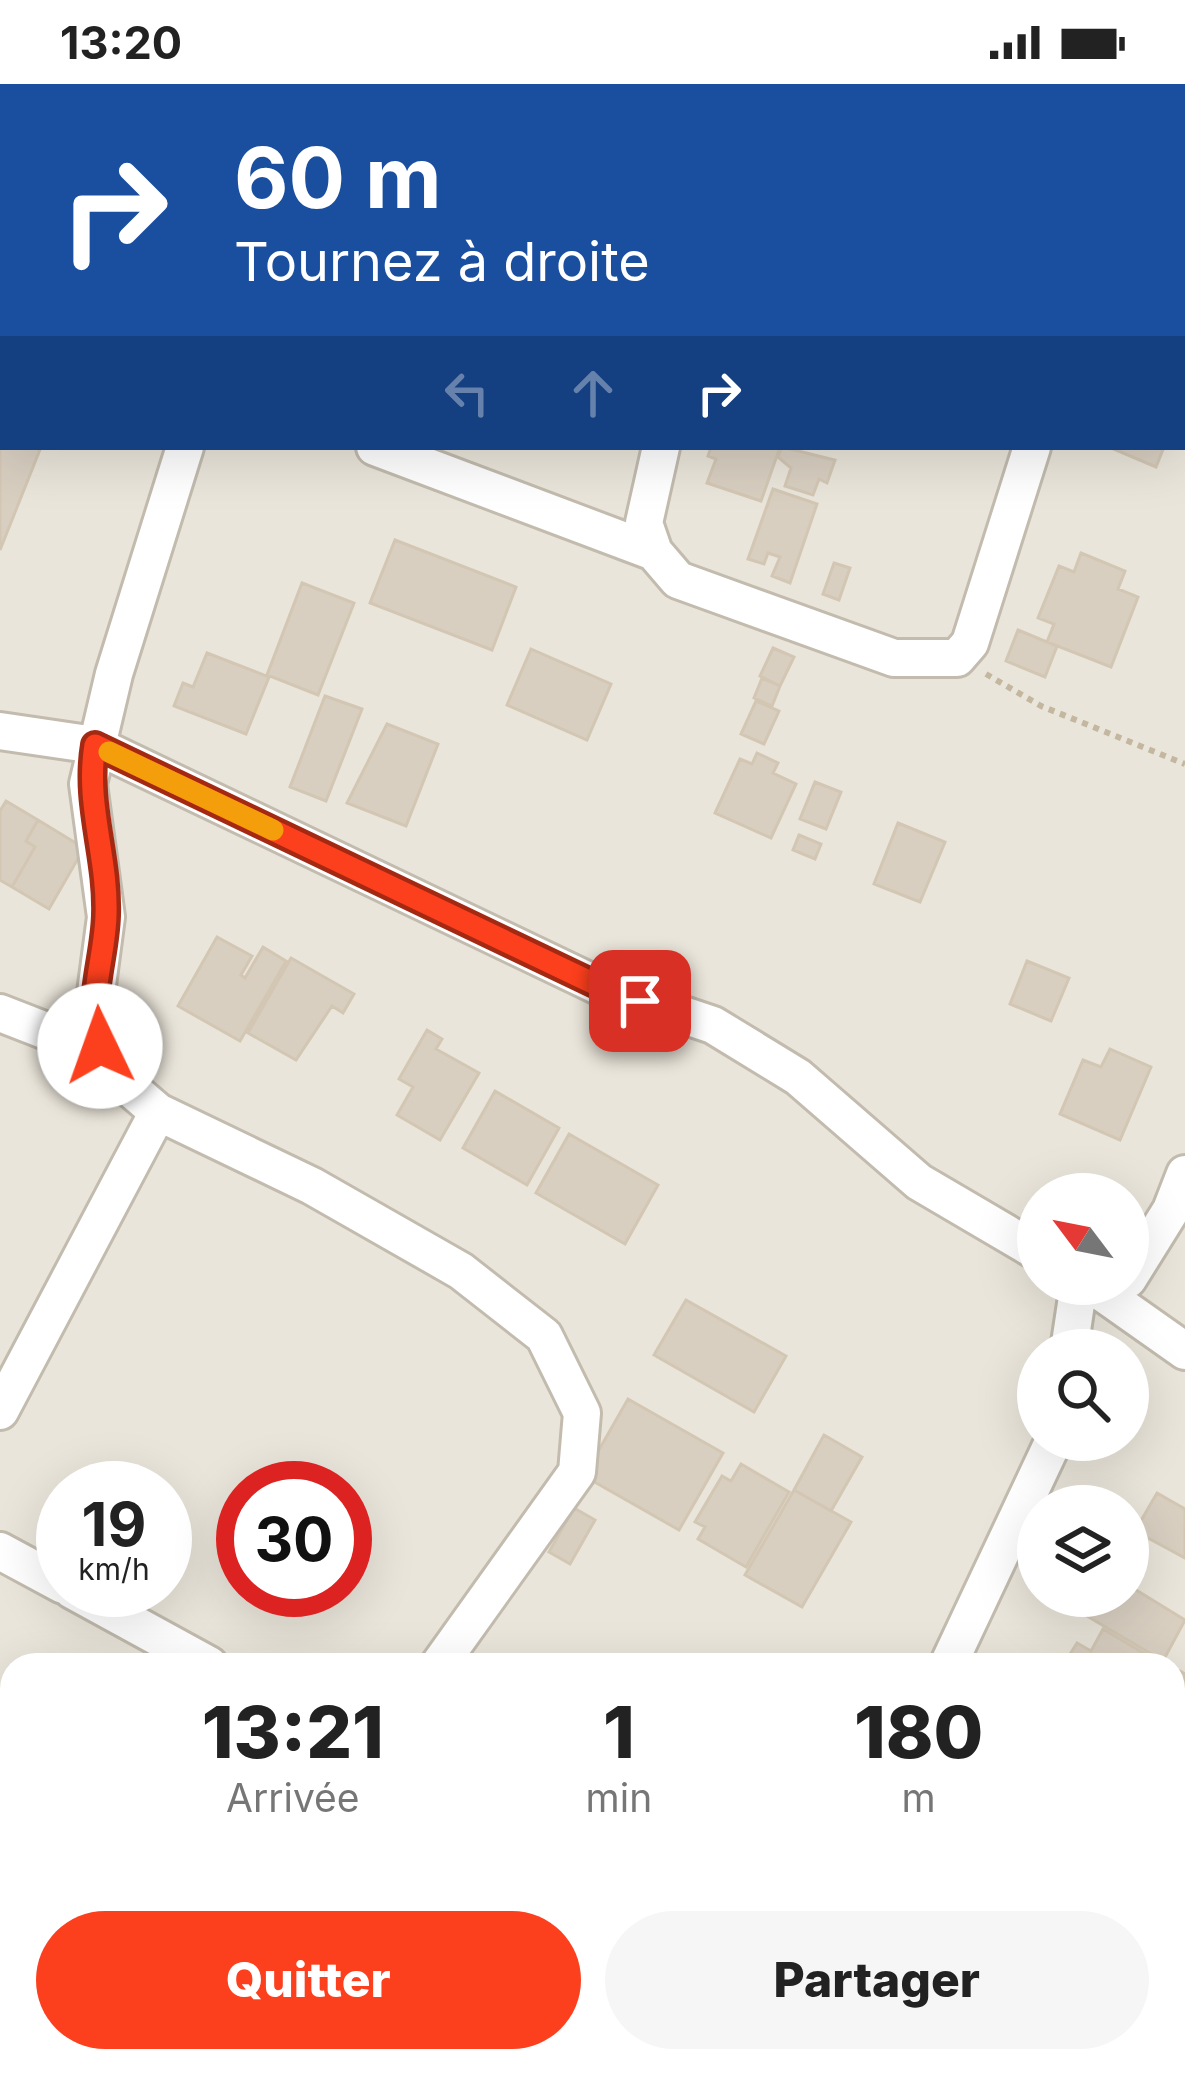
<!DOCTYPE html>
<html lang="fr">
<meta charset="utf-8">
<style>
:root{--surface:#fff;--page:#f6f6f6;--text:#222;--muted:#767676;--accent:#fc3f1d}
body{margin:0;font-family:Inter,sans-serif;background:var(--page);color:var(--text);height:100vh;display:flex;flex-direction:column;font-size:45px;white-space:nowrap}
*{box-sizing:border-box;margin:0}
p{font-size:39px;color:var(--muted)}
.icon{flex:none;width:66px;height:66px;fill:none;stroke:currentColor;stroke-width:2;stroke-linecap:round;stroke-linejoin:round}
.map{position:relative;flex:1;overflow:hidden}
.panel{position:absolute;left:0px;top:1569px;width:1185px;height:420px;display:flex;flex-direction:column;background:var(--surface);border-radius:36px 36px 0 0;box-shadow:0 12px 48px #0002}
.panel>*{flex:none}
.top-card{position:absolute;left:0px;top:0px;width:1185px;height:366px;box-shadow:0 12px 48px #0002;background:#1a4fa0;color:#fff;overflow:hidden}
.needle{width:78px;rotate:302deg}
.controls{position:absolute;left:1017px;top:1089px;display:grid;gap:24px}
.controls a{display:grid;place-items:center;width:132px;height:132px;border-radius:50%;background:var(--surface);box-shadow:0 12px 48px #0002;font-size:60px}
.speed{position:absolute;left:36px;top:1377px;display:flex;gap:24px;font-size:60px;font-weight:700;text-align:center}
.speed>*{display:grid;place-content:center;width:156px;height:156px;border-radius:50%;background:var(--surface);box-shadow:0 12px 48px #0002;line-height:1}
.speed small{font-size:30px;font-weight:400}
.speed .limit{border:18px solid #d22;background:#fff;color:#111}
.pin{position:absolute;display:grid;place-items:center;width:102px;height:102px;color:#fff;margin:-51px;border-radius:24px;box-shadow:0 6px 18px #0006}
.me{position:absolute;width:132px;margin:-66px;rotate:357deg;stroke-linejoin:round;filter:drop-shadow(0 0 9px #0008)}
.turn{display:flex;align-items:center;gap:42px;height:252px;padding:0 36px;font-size:54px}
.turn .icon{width:156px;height:156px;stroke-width:2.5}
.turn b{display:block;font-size:84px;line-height:102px}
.lanes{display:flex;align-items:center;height:114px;padding:0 36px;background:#0003;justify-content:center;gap:60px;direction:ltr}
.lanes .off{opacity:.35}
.eta{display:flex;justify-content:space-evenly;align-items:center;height:204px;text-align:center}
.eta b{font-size:72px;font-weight:800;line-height:84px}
.primary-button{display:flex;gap:24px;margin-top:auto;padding:24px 36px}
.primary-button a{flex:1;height:138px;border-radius:72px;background:var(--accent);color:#fff;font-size:48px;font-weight:800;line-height:138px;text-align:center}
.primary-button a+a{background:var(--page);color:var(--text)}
.status{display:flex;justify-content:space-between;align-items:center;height:84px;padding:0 60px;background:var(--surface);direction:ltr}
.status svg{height:33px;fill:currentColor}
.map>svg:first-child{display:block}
</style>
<div class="status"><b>13:20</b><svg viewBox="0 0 49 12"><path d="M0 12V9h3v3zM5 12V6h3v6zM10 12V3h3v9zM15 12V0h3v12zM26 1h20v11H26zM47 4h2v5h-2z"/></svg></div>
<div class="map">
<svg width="1185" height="1989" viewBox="0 0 1185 1989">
<rect width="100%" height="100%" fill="#f6f3ec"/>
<path fill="#eae5da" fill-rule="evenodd" d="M0 0H1185V1989H0ZM3 3H1182V363H3ZM1038 1110H1128V1200H1038ZM1038 1266H1128V1356H1038ZM63 1404H165V1506H63ZM243 1404H345V1506H243ZM1038 1422H1128V1512H1038ZM12 1581H1173V1977H12Z"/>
<path fill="#d8cfc1" stroke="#d3c7b4" stroke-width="3" d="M0 328 3 363H41L0 466Z
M711 363H780L761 417 707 399 716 375 708 372Z
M782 363 835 376 827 399 819 395 813 411 785 402 791 384 778 373Z
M1109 363H1164L1156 383Z
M773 405 817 420 790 499 772 492 780 473 768 469 764 480 748 475Z
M395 456 516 503 492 566 370 519Z
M1081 469 1125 487 1118 505 1138 513 1111 583 1047 558 1054 540 1038 534 1059 482 1074 488Z
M834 479 850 484 839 516 823 510Z
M302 499 354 519 318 611 267 591Z
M1018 546 1057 562 1045 593 1006 577Z
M773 564 794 573 780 602 760 592Z
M531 565 611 600 587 656 507 621Z
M207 569 269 593 246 650 174 622 183 599 193 603Z
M762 594 780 602 772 622 754 614Z
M325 612 362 625 326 717 290 703Z
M756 617 779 627 764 660 741 650Z
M387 640 438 660 406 742 347 719Z
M757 669 778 679 773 689 796 700 771 754 715 729 740 675 752 680Z
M815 698 841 708 826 745 800 735Z
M6 717 38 736 26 757 35 763 12 803 0 796V727Z
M38 736 84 764 49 825 12 803 35 763 26 757Z
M898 739 945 758 920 818 874 800Z
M799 751 821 760 815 775 793 766Z
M217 853 252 872 241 891 245 894 263 863 286 877 240 957 178 922Z
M291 874 354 910 343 929 332 922 296 976 248 949Z
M1027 877 1069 894 1051 937 1010 920Z
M427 946 442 955 436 965 479 989 440 1056 397 1031 413 1003 399 995Z
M1110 965 1151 983 1120 1056 1060 1030 1083 976 1101 983Z
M495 1007 559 1044 527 1101 463 1064Z
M569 1050 658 1101 625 1160 536 1109Z
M686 1216 786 1272 754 1328 654 1271Z
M628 1315 723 1369 679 1446 584 1392Z
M824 1351 862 1373 831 1427 794 1406Z
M741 1380 789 1408 746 1483 698 1455 705 1443 695 1438 722 1392 731 1397Z
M794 1406 851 1438 802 1523 745 1491Z
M1157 1409 1185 1425V1474L1135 1447Z
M574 1424 595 1436 570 1480 549 1468Z
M1128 1501 1185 1536 1163 1577 1087 1532 1099 1512H1128Z
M1103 1545 1157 1577 1155 1581 1065 1578 1077 1559 1091 1567Z
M1180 1587 1185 1590V1657L1173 1678V1599Z
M1185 1922V1989H1148L1154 1977H1173V1943Z
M482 1977H540L533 1989H475Z"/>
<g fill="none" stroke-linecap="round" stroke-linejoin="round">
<g stroke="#c2bbae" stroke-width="42">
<path id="street" d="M355 3 356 0
M767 3 768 0
M1181 3 1182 0
M185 363 114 590 88 700 106 833 92 939 108 985 158 1028 312 1102 461 1187 544 1252 582 1329 577 1388 439 1581
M375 363 654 468
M661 363 644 439 654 468 678 496 894 574H957L970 559 1032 363
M0 647 95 661 603 904 713 941 798 993 919 1098 1038 1168
M0 929 54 950 92 939
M1128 1195 1171 1126 1185 1090
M1090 1200 1185 1267
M1069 1266 1079 1200
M0 1327 158 1028
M0 1467 63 1501
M72 1506 209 1581
M948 1581 1054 1356
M29 1977 51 1989
M219 1989 225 1977
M760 1989 766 1977"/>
</g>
<path stroke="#c4b79f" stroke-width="6" stroke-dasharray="6 6" stroke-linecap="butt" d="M158 3 180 0
M0 25 3 24
M986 590 1041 622 1185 680
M1173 1853 1185 1839
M1103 1989 1107 1977"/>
<use href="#street" stroke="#fff" stroke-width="36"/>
</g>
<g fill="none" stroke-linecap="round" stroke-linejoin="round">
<g stroke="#a42913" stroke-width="30">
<path id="route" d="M100 962C86 919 105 875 106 831 108 772 85 720 95 661L603 904 640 917"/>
</g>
<use href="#route" stroke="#fc3f1d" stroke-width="21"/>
<path stroke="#f59e0b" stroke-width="21" d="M109 668 273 746"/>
</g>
</svg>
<div class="controls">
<a><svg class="needle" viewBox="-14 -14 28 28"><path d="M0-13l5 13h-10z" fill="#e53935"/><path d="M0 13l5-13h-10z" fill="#767676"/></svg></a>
<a><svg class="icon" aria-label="search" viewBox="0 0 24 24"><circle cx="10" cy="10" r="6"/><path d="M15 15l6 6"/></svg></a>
<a><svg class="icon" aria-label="layers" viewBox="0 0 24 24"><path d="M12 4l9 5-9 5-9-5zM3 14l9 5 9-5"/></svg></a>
</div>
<div class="speed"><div>19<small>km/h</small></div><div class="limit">30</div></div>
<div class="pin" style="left:640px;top:917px;background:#d93025"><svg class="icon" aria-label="arrive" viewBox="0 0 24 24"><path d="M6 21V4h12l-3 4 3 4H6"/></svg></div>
<svg class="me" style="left:100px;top:962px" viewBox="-20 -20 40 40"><circle r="19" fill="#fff"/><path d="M0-13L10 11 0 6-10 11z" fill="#fc3f1d"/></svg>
<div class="top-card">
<div class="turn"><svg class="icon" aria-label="right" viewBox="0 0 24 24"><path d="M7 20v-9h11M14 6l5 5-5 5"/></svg><div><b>60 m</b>Tournez à droite</div></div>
<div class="lanes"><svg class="icon off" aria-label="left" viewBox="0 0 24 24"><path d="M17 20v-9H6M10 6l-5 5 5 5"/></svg><svg class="icon off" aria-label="ahead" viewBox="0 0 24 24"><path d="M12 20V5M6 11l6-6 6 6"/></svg><svg class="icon" aria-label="right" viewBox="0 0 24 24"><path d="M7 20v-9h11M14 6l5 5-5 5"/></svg></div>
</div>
<section class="panel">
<div class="eta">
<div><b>13:21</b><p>Arrivée</p></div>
<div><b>1</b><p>min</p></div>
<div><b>180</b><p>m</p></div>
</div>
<div class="primary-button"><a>Quitter</a><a>Partager</a></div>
</section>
</div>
